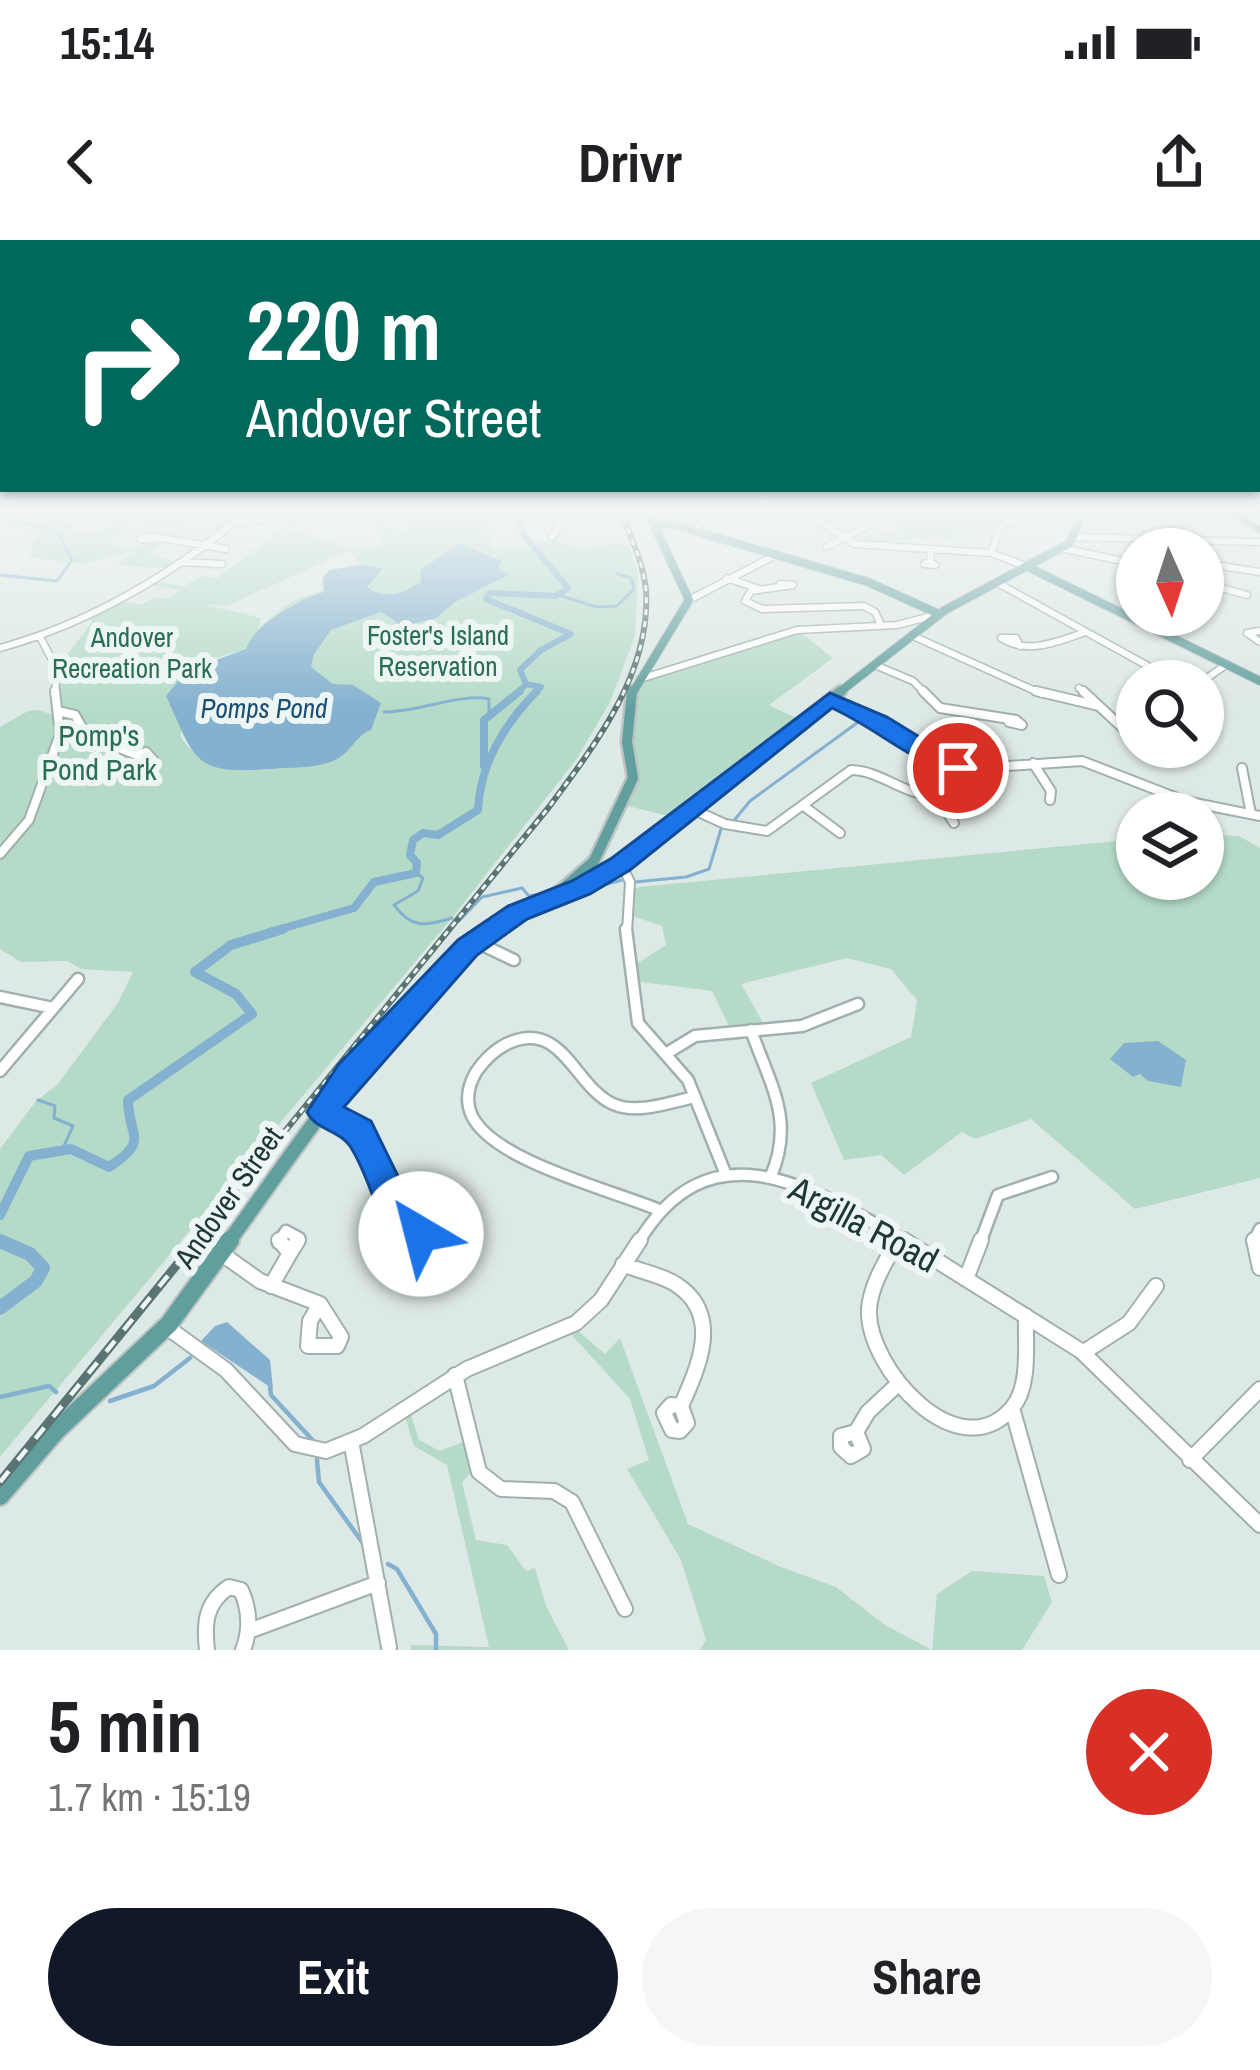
<!DOCTYPE html>
<meta charset="utf-8">
<style>
:root{--surface:#fff;--page:#f6f6f6;--text:#202124;--muted:#757577;--accent:#111827}
body{margin:0;font-family:"Archivo Narrow",sans-serif;background:var(--page);color:var(--text);height:100vh;display:flex;flex-direction:column;font-size:45px;white-space:nowrap}
*{box-sizing:border-box;margin:0}
p{font-size:39px;color:var(--muted)}
.icon{flex:none;width:66px;height:66px;fill:none;stroke:currentColor;stroke-width:2;stroke-linecap:round;stroke-linejoin:round}
.map{position:relative;height:1410px;overflow:hidden}
.panel{display:flex;flex-direction:column;background:var(--surface);flex:1}
.panel>*{flex:none}
.top-card{position:absolute;left:0px;top:0px;width:1260px;height:252px;box-shadow:0 3px 9px #0004;background:#00695c;color:#fff;overflow:hidden}
.needle{width:78px;rotate:177deg}
.tools{position:absolute;left:1116px;top:288px;display:grid;gap:24px}
.tools a{display:grid;place-items:center;width:108px;height:108px;border-radius:50%;background:var(--surface);box-shadow:0 3px 9px #0004;font-size:60px}
.pin{position:absolute;display:grid;place-items:center;width:102px;height:102px;color:#fff;margin:-51px;border:6px solid #fff;border-radius:50%;box-shadow:0 3px 12px #0007}
.me{position:absolute;width:132px;margin:-66px;rotate:323deg;stroke-linejoin:round;filter:drop-shadow(0 0 9px #0008)}
.turn{display:flex;align-items:center;gap:42px;height:252px;padding:0 48px;font-size:54px}
.turn .icon{width:156px;height:156px;stroke-width:2.5}
.turn b{display:block;font-size:84px;line-height:102px}
.round{display:grid;place-items:center;flex:none;width:126px;height:126px;border-radius:63px;background:var(--page)}
.headline{display:flex;align-items:center;justify-content:space-between;height:204px;padding:0 48px}
h1{font-size:72px;font-weight:700;line-height:90px}
.cta{display:flex;gap:24px;margin-top:auto;padding:24px 48px}
.cta a{flex:1;height:138px;border-radius:72px;background:var(--accent);color:#fff;font-size:48px;font-weight:700;line-height:138px;text-align:center}
.cta a+a{background:var(--page);color:var(--text)}
.status{display:flex;justify-content:space-between;align-items:center;height:84px;padding:0 60px;background:var(--surface);direction:ltr}
.status svg{height:33px;fill:currentColor}
header{display:flex;justify-content:space-between;align-items:center;height:156px;padding:0 48px;background:var(--surface);font-size:54px;font-weight:700}
.map>svg:first-child{display:block}
</style>
<div class="status"><b>15:14</b><svg viewBox="0 0 49 12"><path d="M0 12V9h3v3zM5 12V6h3v6zM10 12V3h3v9zM15 12V0h3v12zM26 1h20v11H26zM47 4h2v5h-2z"/></svg></div>
<header><svg class="icon" aria-label="back" viewBox="0 0 24 24"><path d="M15 5l-7 7 7 7"/></svg>Drivr<svg class="icon" aria-label="share" viewBox="0 0 24 24"><path d="M12 15V3M7 8l5-5 5 5M5 13v7h14v-7"/></svg></header>
<div class="map">
<svg width="1260" height="1410" viewBox="0 0 1260 1410">
<rect width="100%" height="100%" fill="#dde9e6"/>
<path fill="#b5dbc8" fill-rule="evenodd" d="M16 272 14 278 46 285 72 283 70 295 102 291 123 272V283L129 288 145 279 135 288 174 280 183 285 199 278 186 286 209 288 243 272 219 294C180 290 150 279 113 301L114 305 135 308 141 303 164 301 149 312 177 323 168 328 117 326 132 311 83 324 30 317 33 301 40 293 0 283V273Z
M892 272H998L1001 277 996 281 998 288 953 296 964 307 941 297 873 303 858 295 898 294Z
M497 273 484 291 491 294 490 309H534L532 304 552 300 581 307 628 303 638 333 635 396 610 462 576 520 452 678 0 1217V909L36 861 57 845 118 763 133 732 81 729 67 721 21 722 0 709V618C31 588 58 537 62 493 64 473 59 449 57 428L92 382 90 376 122 361 140 365 155 357 167 359 180 350 150 345 154 342 185 346 201 336 217 338 294 280 303 279 291 290 346 307H377L382 294 371 285 372 276 388 282V287L405 291 407 281 456 283ZM348 311 359 324 329 330 321 343 324 350 292 361 258 388 261 378 203 364 227 366ZM246 409 306 526C258 530 210 542 180 496L206 421Z
M800 392 833 418 769 465 800 480 676 578 628 566C646 527 620 481 642 442Z
M39 470 53 475C64 520 27 578 0 612V487L28 471Z
M1203 594 1239 596 1260 608V938L1135 969 1031 879 975 899 962 892 904 935 881 915 844 920 811 843 911 797 917 760 891 729 847 718 741 744 765 786H729L712 751 634 741 633 726 666 705 662 686 630 675 634 649 640 647 1137 599V639H1203Z
M576 1089 605 1114 620 1098 688 1284 781 1327 836 1347 885 1385 932 1410 937 1354 972 1331 1044 1336 1052 1362 1022 1410H700L706 1400 681 1320 627 1229 649 1220 630 1159 569 1092Z
M410 1172 419 1200 440 1211 463 1202 472 1232 462 1242 476 1300 507 1305 526 1331 535 1328 546 1366 569 1410H411V1405L489 1407 447 1225 414 1206 405 1176Z"/>
<path fill="#84b1cf" d="M460 304 502 321 498 330 510 334 455 362 436 378 402 386 381 372 331 390 314 414 311 427 333 444 353 445 381 463 371 490C357 494 352 511 337 519 319 529 292 527 272 529 191 535 196 520 166 456L186 431 246 409C255 384 298 360 324 352L323 338 330 330 363 325 382 329 367 347C385 361 404 353 421 342L420 330Z
M1158 801 1186 820 1181 847 1148 841 1140 834 1133 837 1110 819 1124 803Z
M227 1082 270 1120 273 1149 201 1101 215 1086Z"/>
<g fill="none" stroke-linecap="round" stroke-linejoin="round">
<path stroke="#84b1cf" stroke-width="3" d="M0 335 57 341 72 320 58 292 10 279 18 272
M558 355 597 367 617 366 634 349 631 338 617 334
M384 472C418 472 461 453 489 459V471
M732 583 750 561 861 480
M416 633 423 638 418 651 394 665C412 689 424 686 452 678
M635 642 686 637 709 629 721 589
M592 648 626 639
M459 681 482 657 522 648 529 656 551 652
M38 860 55 866 54 878 73 886 62 910"/>
<path stroke="#84b1cf" stroke-width="4.5" d="M270 1146 271 1155 317 1205
M0 1157 49 1146 56 1152
M110 1161 154 1146 190 1118
M317 1220 319 1242 362 1302
M388 1324 397 1329 436 1394V1410"/>
<path stroke="#84b1cf" stroke-width="6" d="M526 272 520 284 523 294 568 348 556 356 490 353 486 359 571 394 541 410 520 430 526 444 541 447 534 454
M516 454 526 444"/>
<path stroke="#84b1cf" stroke-width="8" d="M484 526V480L520 451
M270 692 354 668 374 642 416 633 417 623 410 615 413 600 423 593 438 595 478 570C480 524 505 483 537 451"/>
<path stroke="#84b1cf" stroke-width="10" d="M0 975 29 916 71 909 109 927C150 900 129 899 128 860L252 774 236 754 195 732 231 705 283 689
M0 1001 5 1003"/>
<path stroke="#84b1cf" stroke-width="14" d="M0 1001 30 1014 43 1028 36 1041 0 1068"/>
<g stroke="#a0b0ae" stroke-width="9">
<path id="minor-far3" d="M68 272 67 280 99 279 104 272
M150 272 145 278 155 277 152 272
M207 272 211 276 201 278Z
M805 272 854 304 991 313 1026 326
M628 275 648 273
M240 281 421 272
M691 290 720 272
M552 297 568 272
M1075 297 1260 302
M155 299H140L149 296 226 309
M826 307 869 285 873 279 867 272
M1061 308 1132 323
M991 313 1001 284 1020 280 1021 272
M182 322 222 324H212
M930 322 935 325 924 324Z
M930 322 931 311
M1203 330 1221 326 1260 332
M727 338 759 349
M996 342 1175 441
M1203 343 1247 355
M780 344 793 345 751 351 745 361 762 369 864 366 875 372 881 385
M689 360 776 315
M1260 391 1247 393 1260 402
M913 396 1042 454
M40 397 57 429 55 454
M1020 406 1016 398H1001C1028 415 1056 402 1083 393
M0 408C90 383 176 333 246 272
M875 425 913 441 926 454
M640 439 797 390 897 385 939 374
M1203 441 1227 424
M1079 448 1086 454"/>
</g>
<g stroke="#a0b0ae" stroke-width="12">
<path id="minor-far2" d="M923 451 940 468 1016 480 1022 485 1009 482
M1036 451 1099 466
M1083 451 1127 492
M830 459 879 482 940 524 964 529 1082 521 1185 561 1260 576
M62 472 75 475 86 495 137 515
M146 512 156 523H140L137 515Z
M1033 523 1051 551 1050 560
M1242 528 1251 574
M933 551 954 583
M805 567 840 593
M692 569 725 584 767 591 851 530C894 531 922 580 975 539L971 528
M0 614 29 580 60 494 55 451
M621 624 630 642 627 692"/>
</g>
<g stroke="#a0b0ae" stroke-width="15">
<path id="minor-far1" d="M626 689 638 783 688 840 726 935
M476 702 514 720
M0 757 53 768
M751 790C770 845 795 879 771 936
M667 813 695 796 802 786 858 764
M0 831 78 739
M323 871C381 902 373 957 421 994
M659 970C612 950 495 922 472 876 465 861 468 846 476 832 485 819 496 808 511 802 563 781 575 847 613 864 638 875 670 862 695 857
M278 1003 286 991 299 998 296 1003
M638 1003C711 881 814 949 909 1003
M897 1003 899 999
M980 1003 998 955 1052 937
M1253 1003 1260 989"/>
</g>
<g stroke="#a0b0ae" stroke-width="18">
<path id="minor" d="M279 1000 290 1013
M898 1000C886 1021 871 1044 869 1069 866 1127 958 1231 1012 1168 1031 1146 1025 1103 1026 1076
M904 1000 1081 1111 1260 1285
M1254 1000 1260 1028
M290 1013 298 1000
M222 1014 260 1041 320 1064
M623 1024C640 1032 661 1034 677 1045 722 1075 699 1126 681 1166
M966 1039 981 1000
M271 1046 290 1013
M320 1064 341 1097 337 1106H308L310 1081Z
M168 1088 226 1130 295 1204 326 1211 363 1196 467 1129 576 1083 601 1060 640 1000
M1084 1112 1129 1083 1156 1046
M455 1135 479 1232 501 1249 554 1251 572 1262 625 1369
M671 1165 681 1166 687 1183 680 1191 672 1190 664 1173Z
M1012 1168 1059 1335
M856 1192 863 1209 851 1216 841 1207V1196Z
M856 1192 868 1172 898 1144
M351 1201 389 1407
M1190 1220 1260 1149
M249 1391 378 1343
M207 1410C204 1384 205 1363 229 1347L241 1350C250 1370 251 1389 243 1410"/>
</g>
<g stroke="#bcc3c3" stroke-width="10">
<path id="major-far3" d="M657 284H671L868 342 939 374
M1026 326 1260 441
M632 454 689 360 648 272
M837 454 945 370 1070 303 1083 272"/>
</g>
<g stroke="#bcc3c3" stroke-width="15">
<path id="major-far2" d="M564 654 621 624 841 451
M489 692 561 650 594 621 633 538 627 502 632 451"/>
</g>
<g stroke="#bcc3c3" stroke-width="18">
<path id="major-far1" d="M228 1003C307 893 385 773 493 689"/>
</g>
<g stroke="#bcc3c3" stroke-width="22">
<path id="major" d="M0 1256 56 1191 169 1084 230 1000"/>
</g>
<g stroke="#bcc3c3" stroke-width="5">
<path id="highway" d="M1227 272H1237L1260 286V293Z"/>
</g>
<use href="#minor-far3" stroke="#fff" stroke-width="6"/>
<use href="#minor-far2" stroke="#fff" stroke-width="8"/>
<use href="#minor-far1" stroke="#fff" stroke-width="10"/>
<use href="#minor" stroke="#fff" stroke-width="14"/>
<use href="#major-far3" stroke="#619f9e" stroke-width="8"/>
<use href="#major-far2" stroke="#619f9e" stroke-width="10"/>
<use href="#major-far1" stroke="#619f9e" stroke-width="14"/>
<use href="#major" stroke="#619f9e" stroke-width="18"/>
<use href="#highway" fill="#2b6264" fill-rule="evenodd"/>
<g stroke="#597473" stroke-width="6">
<path id="rail-far1" d="M194 1003 549 567C595 505 651 433 646 351 644 324 631 297 620 272"/>
</g>
<g stroke="#597473" stroke-width="9">
<path id="rail" d="M0 1242 197 1000"/>
</g>
<use href="#rail-far1" stroke="#edf6f4" stroke-width="3" stroke-dasharray="6" stroke-linecap="butt"/>
<use href="#rail" stroke="#edf6f4" stroke-width="4.5" stroke-dasharray="14" stroke-linecap="butt"/>
</g>
<linearGradient id="sky" x2="0" y2="1"><stop stop-color="#80b3de"/><stop offset="0.58" stop-color="#f0f5f4"/><stop offset="1" stop-color="#f0f5f4" stop-opacity="0"/></linearGradient>
<rect width="1260" height="470" fill="url(#sky)"/>
<path fill="#1a73e8" stroke="#114b97" stroke-width="3" d="M830 453 887 477 970 528 958 535C913 523 876 488 832 468L630 630 590 654 527 679 477 715 344 867 371 881 415 971 433 982 438 994 433 1007 421 1012C374 993 375 944 350 906 339 890 316 890 307 872L339 824 458 700 508 666 572 641 612 618Z"/>
<g text-anchor="middle" dominant-baseline="central" stroke-width="12" stroke-linejoin="round" paint-order="stroke">
<g font-size="27" fill="#2a6e55" stroke="#edf6f4">
<text x="438" y="395">Foster's Island<tspan x="438" dy="31">Reservation</tspan></text>
<text x="132" y="397">Andover<tspan x="132" dy="31">Recreation Park</tspan></text>
</g>
<g font-size="27" font-style="italic" fill="#1a4f73" stroke="#edf6f4">
<text x="264" y="468">Pomps Pond</text>
</g>
<g font-size="30" fill="#2a6e55" stroke="#edf6f4">
<text x="99" y="495">Pomp's<tspan x="99" dy="34">Pond Park</tspan></text>
</g>
<g font-size="30" fill="#1f3837" stroke="#edf6f4">
<text transform="translate(228 957) rotate(-55)">Andover Street</text>
</g>
<g font-size="36" fill="#1f3837" stroke="#edf6f4">
<text transform="translate(864 984) rotate(28)">Argilla Road</text>
</g>
</g>
</svg>
<div class="tools">
<a><svg class="needle" viewBox="-14 -14 28 28"><path d="M0-13l5 13h-10z" fill="#e53935"/><path d="M0 13l5-13h-10z" fill="#757577"/></svg></a>
<a><svg class="icon" aria-label="search" viewBox="0 0 24 24"><circle cx="10" cy="10" r="6"/><path d="M15 15l6 6"/></svg></a>
<a><svg class="icon" aria-label="layers" viewBox="0 0 24 24"><path d="M12 4l9 5-9 5-9-5zM3 14l9 5 9-5"/></svg></a>
</div>
<div class="pin" style="left:958px;top:528px;background:#d93025"><svg class="icon" aria-label="arrive" viewBox="0 0 24 24"><path d="M6 21V4h12l-3 4 3 4H6"/></svg></div>
<svg class="me" style="left:421px;top:994px" viewBox="-20 -20 40 40"><circle r="19" fill="#fff"/><path d="M0-13L10 11 0 6-10 11z" fill="#1a73e8"/></svg>
<div class="top-card">
<div class="turn"><svg class="icon" aria-label="right" viewBox="0 0 24 24"><path d="M7 20v-9h11M14 6l5 5-5 5"/></svg><div><b>220 m</b>Andover Street</div></div>
</div>
</div>
<section class="panel">
<div class="headline"><div><h1>5 min</h1><p>1.7 km · 15:19</p></div><a class="round" style="background:#d93025;color:#fff"><svg class="icon" aria-label="close" viewBox="0 0 24 24"><path d="M6 6l12 12M18 6L6 18"/></svg></a></div>
<div class="cta"><a>Exit</a><a>Share</a></div>
</section>
